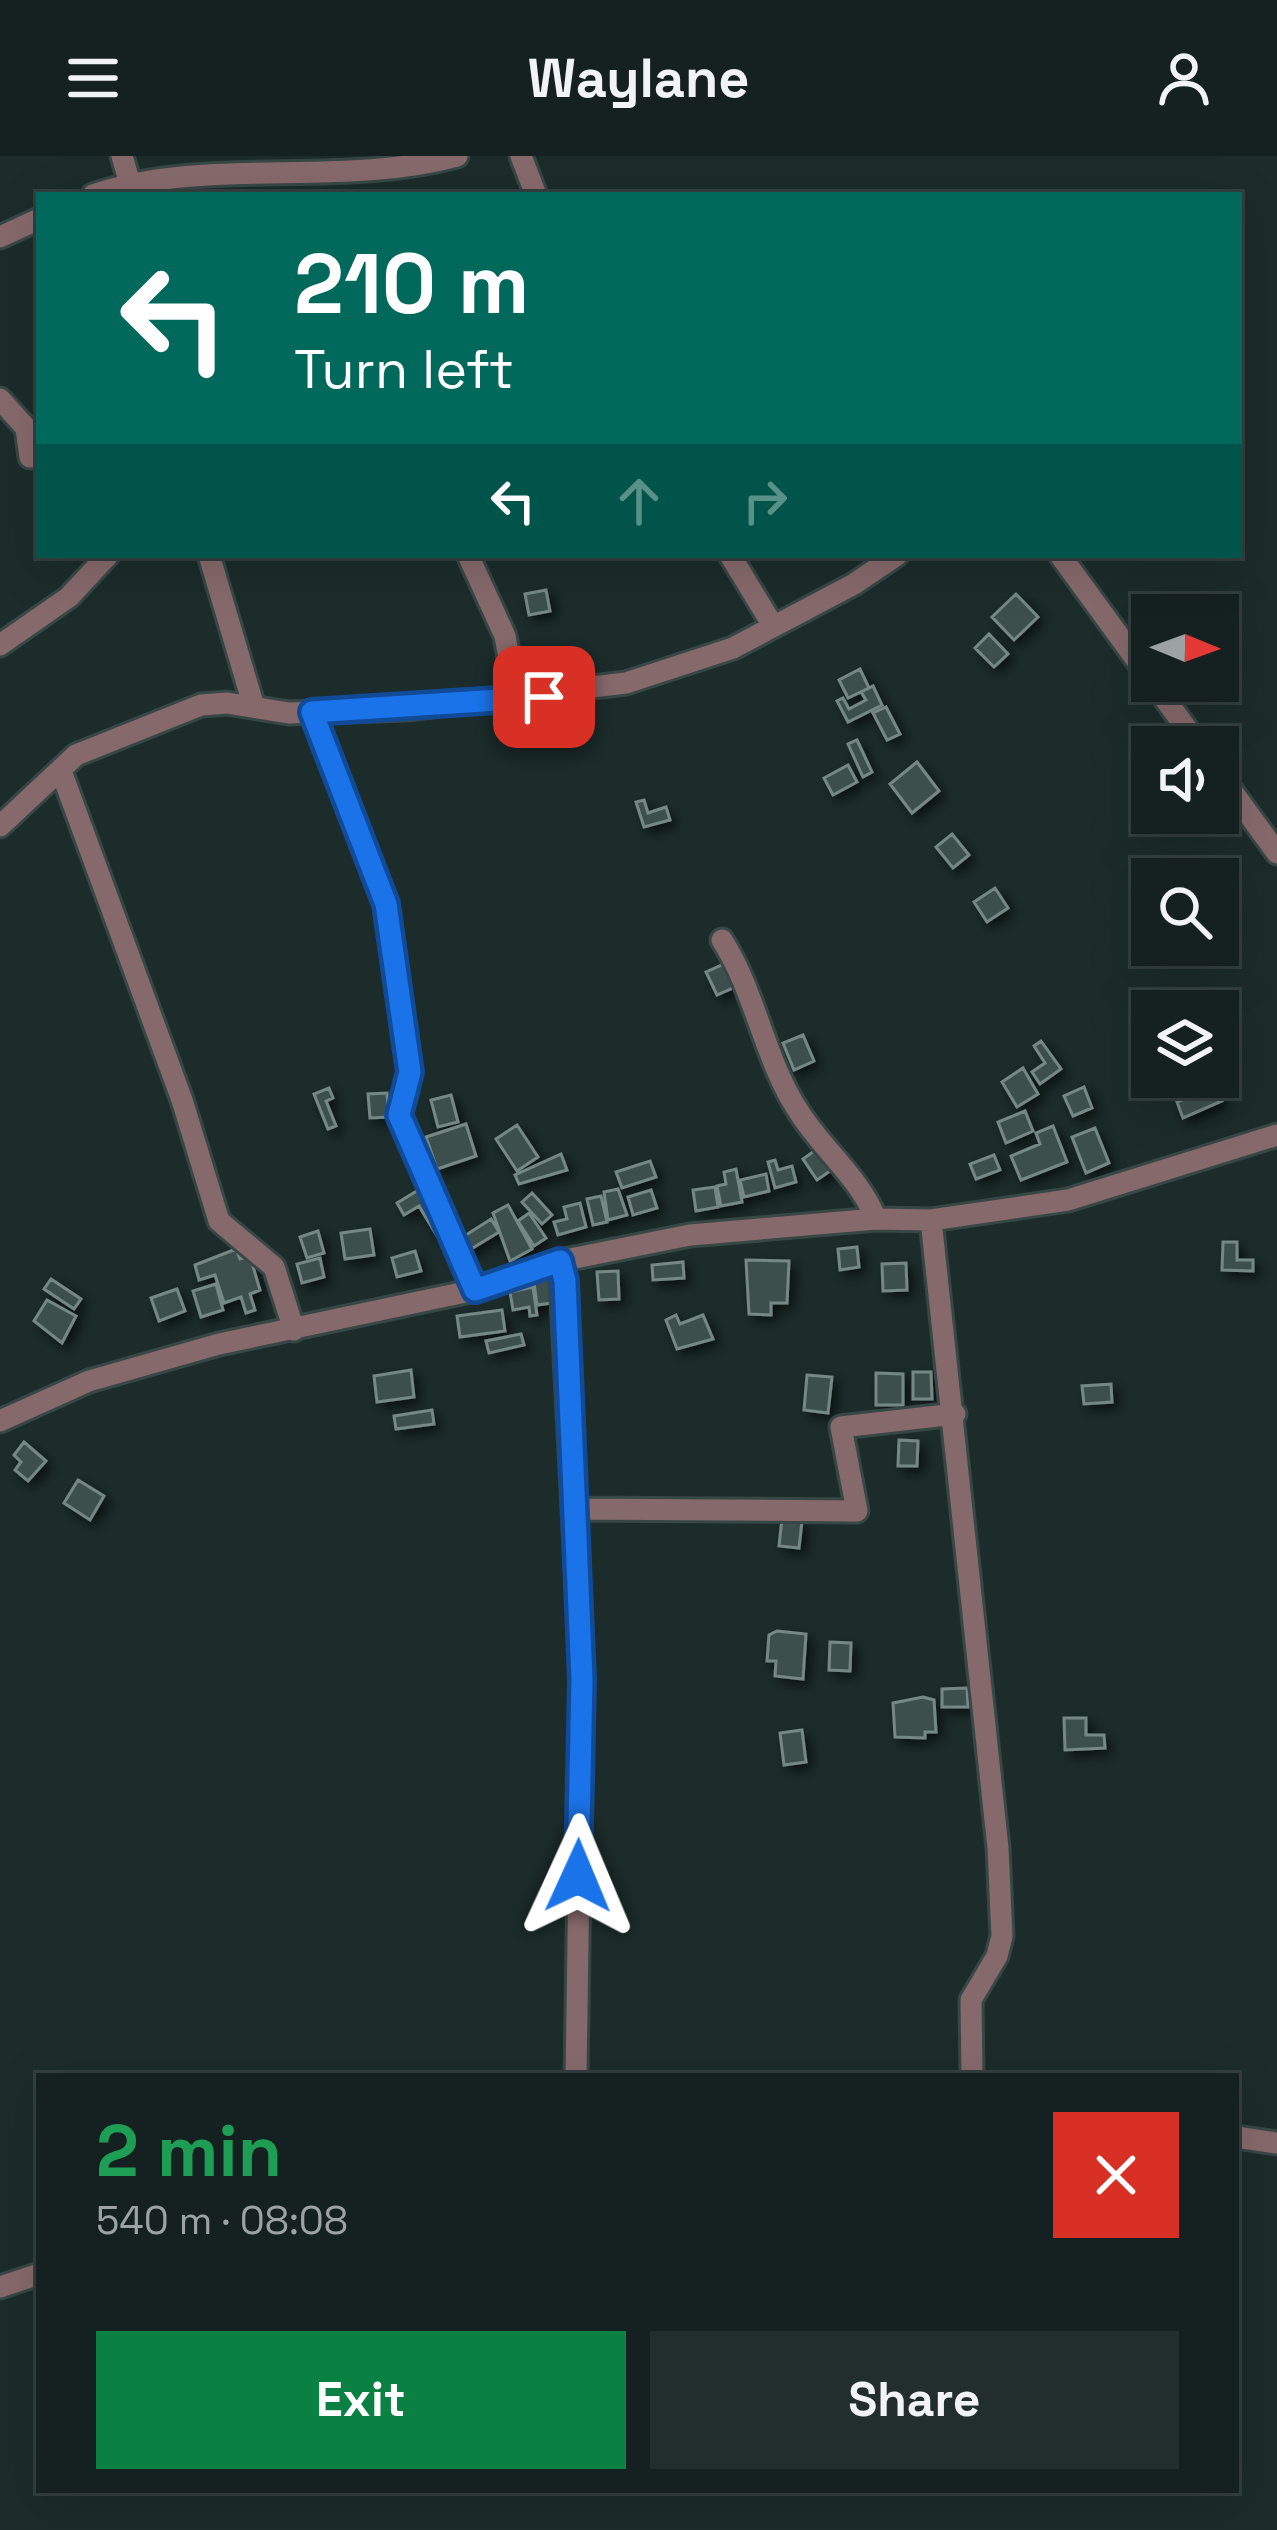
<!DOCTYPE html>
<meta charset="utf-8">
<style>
:root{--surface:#142120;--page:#212e2d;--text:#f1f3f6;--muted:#9da3a5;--line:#333e3e;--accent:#0b8043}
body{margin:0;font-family:"Space Grotesk",sans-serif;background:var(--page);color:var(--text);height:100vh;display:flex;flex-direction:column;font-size:45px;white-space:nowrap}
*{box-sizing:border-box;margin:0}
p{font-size:39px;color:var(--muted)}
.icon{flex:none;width:66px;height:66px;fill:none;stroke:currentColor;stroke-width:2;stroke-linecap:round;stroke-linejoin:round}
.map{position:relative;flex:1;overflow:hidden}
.side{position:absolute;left:36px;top:1917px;width:1203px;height:420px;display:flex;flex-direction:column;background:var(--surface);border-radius:0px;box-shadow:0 12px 48px #0002,0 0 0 3px var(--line)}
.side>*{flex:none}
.hud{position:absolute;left:36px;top:36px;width:1206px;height:366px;border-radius:0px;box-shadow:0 12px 48px #0002,0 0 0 3px var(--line);background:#00695c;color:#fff;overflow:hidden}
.needle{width:78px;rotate:91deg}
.buttons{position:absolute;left:1131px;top:438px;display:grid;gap:24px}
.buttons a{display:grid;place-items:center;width:108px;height:108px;border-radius:0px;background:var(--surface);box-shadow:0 12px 48px #0002,0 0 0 3px var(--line);font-size:60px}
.pin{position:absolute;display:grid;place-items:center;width:102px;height:102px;color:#fff;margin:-51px;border-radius:24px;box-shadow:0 6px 18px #0006}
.me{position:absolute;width:132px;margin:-66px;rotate:1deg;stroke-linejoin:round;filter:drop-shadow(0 0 9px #0008)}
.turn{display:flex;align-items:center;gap:42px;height:252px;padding:0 60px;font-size:54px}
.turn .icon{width:156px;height:156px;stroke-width:2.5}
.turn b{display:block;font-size:84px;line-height:102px}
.lanes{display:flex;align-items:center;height:114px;padding:0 60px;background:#0003;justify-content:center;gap:60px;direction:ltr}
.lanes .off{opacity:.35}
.round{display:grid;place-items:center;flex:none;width:126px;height:126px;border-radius:0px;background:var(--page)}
.headline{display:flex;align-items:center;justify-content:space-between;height:204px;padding:0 60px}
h1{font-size:72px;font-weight:600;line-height:90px;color:#1e9e55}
.action{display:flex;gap:24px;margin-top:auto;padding:24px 60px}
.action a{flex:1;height:138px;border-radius:0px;background:var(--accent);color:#fff;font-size:48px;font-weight:600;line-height:138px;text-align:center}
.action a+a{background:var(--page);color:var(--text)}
header{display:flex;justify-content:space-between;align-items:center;height:156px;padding:0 60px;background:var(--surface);font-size:54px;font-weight:600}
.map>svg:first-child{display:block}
</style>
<header><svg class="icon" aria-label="menu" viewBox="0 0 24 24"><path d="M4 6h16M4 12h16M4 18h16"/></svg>Waylane<svg class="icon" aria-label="person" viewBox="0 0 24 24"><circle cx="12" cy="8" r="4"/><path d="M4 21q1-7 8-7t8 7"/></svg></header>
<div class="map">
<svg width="1277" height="2374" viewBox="0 0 1277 2374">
<defs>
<filter id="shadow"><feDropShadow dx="5.5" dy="5.5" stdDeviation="6" flood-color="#0009"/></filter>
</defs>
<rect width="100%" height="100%" fill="#1b2c2a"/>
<path fill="#3e504e" stroke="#748885" stroke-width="3" filter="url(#shadow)" d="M546 434 550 455 529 459 525 438Z
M1016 438 1038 461 1014 484 992 461Z
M989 478 1008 498 994 511 975 492Z
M860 513 869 532 848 542 839 524Z
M873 530 882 549 848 566 837 545 843 542 849 553 866 544 861 536Z
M886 551 900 578 887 584 873 557Z
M857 584 872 616 863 621 848 588Z
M917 606 939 635 912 657 890 628Z
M848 609 857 626 833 639 824 622Z
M644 644 648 657 666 651 670 664 644 671 636 646Z
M952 678 969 699 953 712 936 691Z
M995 732 1008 752 987 766 974 746Z
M724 808 735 831 717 839 706 816Z
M803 879 814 905 794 914 783 887Z
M1041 885 1061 913 1040 928 1032 916 1045 907 1034 890Z
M1023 912 1038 938 1017 951 1002 926Z
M1216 929 1222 945 1183 962 1177 946Z
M1084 931 1092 952 1073 960 1064 940Z
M329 932 333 942 326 945 336 970 328 973 314 938Z
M387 937 389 961 370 962 368 938Z
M451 939 458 966 438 971 431 944Z
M1025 955 1033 975 1006 987 998 966Z
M466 968 476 1000 437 1013 426 981Z
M517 969 538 1001 517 1015 496 983Z
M1053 970 1067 1006 1021 1024 1011 1000 1040 988 1036 977Z
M1095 972 1109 1007 1086 1017 1072 981Z
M821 990 836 1011 817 1024 803 1003Z
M561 998 567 1014 519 1028 515 1019Z
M994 999 1000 1014 976 1023 970 1008Z
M775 1004 778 1014 792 1010 796 1026 775 1032 768 1006Z
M650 1005 656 1021 622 1032 616 1016Z
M736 1013 742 1046 721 1050 717 1030 726 1028 724 1016Z
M766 1018 769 1035 744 1041 740 1024Z
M715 1031 718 1051 696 1055 693 1034Z
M420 1033 445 1075 437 1080 419 1050 404 1059 397 1047Z
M618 1033 627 1059 608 1064 604 1036Z
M651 1034 657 1052 633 1059 628 1041Z
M532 1037 552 1059 542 1068 522 1046Z
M601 1040 607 1066 593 1069 587 1043Z
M580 1047 586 1071 558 1079 554 1066 567 1063 564 1051Z
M508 1049 532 1093 510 1105 493 1057Z
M529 1057 546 1082 534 1090 518 1065Z
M491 1063 499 1076 463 1098 455 1086Z
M370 1073 374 1099 345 1103 341 1077Z
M318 1075 324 1097 307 1102 300 1081Z
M1223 1086H1237V1104H1253V1115L1222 1114Z
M857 1091 859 1111 840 1114 838 1093Z
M236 1093 240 1103 250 1100 260 1134 250 1138 255 1154 246 1157 241 1141 224 1147 215 1119 199 1124 195 1109Z
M415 1095 421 1115 397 1121 392 1102Z
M320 1102 324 1121 302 1127 297 1108Z
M746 1104 789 1105 787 1147H771V1159L749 1158Z
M683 1106 684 1122 653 1124 652 1109Z
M906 1107 907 1134 883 1135 882 1108Z
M618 1115 619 1143 599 1144 597 1116Z
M549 1117 566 1145 537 1149 533 1119Z
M51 1123 81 1143 74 1153 44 1133Z
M216 1128 223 1154 201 1161 193 1135Z
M533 1131 537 1159 530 1160 529 1151 513 1154 510 1136Z
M177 1133 185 1155 159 1165 151 1142Z
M47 1144 76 1160 62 1187 34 1165Z
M502 1154 505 1175 460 1181 457 1160Z
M676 1159 680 1168 703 1159 713 1183 677 1193 666 1164Z
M521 1178 524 1189 489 1197 486 1185Z
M411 1214 414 1241 377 1246 374 1220Z
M913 1216H931L932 1243H913Z
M876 1217 903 1218V1249H876Z
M807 1219 832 1221 828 1257 804 1254Z
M1111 1228 1112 1246 1084 1248 1082 1230Z
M432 1254 434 1268 396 1273 394 1260Z
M899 1284 918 1285 917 1310H898Z
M24 1286 46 1305 28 1325 15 1314 21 1306 14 1299Z
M78 1324 104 1340 90 1364 64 1347Z
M782 1362 802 1365 799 1392 779 1390Z
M777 1475 806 1478 803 1523 775 1520 776 1505H767L769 1479Z
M830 1486 851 1487 850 1515 829 1514Z
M967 1532 968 1551H942V1533Z
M923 1541 934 1544 936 1576H925V1582L895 1581 893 1547Z
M1064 1562H1086V1579H1104L1105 1592 1065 1594Z
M802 1574 806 1606 784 1609 780 1577Z"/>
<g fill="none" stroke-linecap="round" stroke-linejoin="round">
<g stroke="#374745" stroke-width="27">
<path id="minor" d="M122 0 133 38
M521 0 536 39
M93 39C207 0 339 32 457 0
M0 81 39 63
M0 243 26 272 30 301H39
M209 399 254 551
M468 399 505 480 516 541
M730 399 772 468
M1060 399 1200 591
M0 489 69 441 108 399
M312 556 386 748 409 916 399 959 475 1134
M61 615 182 944 219 1065 274 1111 294 1174
M1218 616 1277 697
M0 670 76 599 201 549 227 547 289 557 407 553 626 527 733 492 854 428 897 399
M722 784C756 837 764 903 799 956 823 994 859 1021 876 1063
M931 1064 998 1692 1002 1780 997 1800 971 1844 972 1920
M560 1105 582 1524 576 1920
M0 1265 89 1225 219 1188 475 1134 560 1105 690 1079 876 1063 931 1064 1068 1044 1277 979
M575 1353 857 1355 841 1271 955 1258
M1236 1981 1277 1987
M0 2131 39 2118"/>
</g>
<use href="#minor" stroke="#86696b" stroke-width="21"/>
</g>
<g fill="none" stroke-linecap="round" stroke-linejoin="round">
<g stroke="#114b97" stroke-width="30">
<path id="route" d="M544 541 312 556 386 748 410 916 399 959 475 1134 560 1105 565 1125 582 1523 578 1720"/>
</g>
<use href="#route" stroke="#1a73e8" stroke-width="21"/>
</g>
</svg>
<div class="buttons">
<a><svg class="needle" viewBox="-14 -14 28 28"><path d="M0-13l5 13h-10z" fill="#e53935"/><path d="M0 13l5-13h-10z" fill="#9da3a5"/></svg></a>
<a><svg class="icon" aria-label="sound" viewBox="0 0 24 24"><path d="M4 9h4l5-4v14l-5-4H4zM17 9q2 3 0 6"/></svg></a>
<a><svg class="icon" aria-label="search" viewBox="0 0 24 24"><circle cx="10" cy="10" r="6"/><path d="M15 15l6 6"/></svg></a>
<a><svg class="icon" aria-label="layers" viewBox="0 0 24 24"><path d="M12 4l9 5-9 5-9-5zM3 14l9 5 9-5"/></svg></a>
</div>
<div class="pin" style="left:544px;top:541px;background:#d93025"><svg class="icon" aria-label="arrive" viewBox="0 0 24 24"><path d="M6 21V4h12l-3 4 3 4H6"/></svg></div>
<svg class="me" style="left:578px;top:1720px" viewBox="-20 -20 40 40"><path d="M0-17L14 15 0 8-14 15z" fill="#1a73e8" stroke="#fff" stroke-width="4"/></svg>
<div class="hud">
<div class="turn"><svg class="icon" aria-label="left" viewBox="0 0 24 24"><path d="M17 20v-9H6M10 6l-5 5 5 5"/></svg><div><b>210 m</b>Turn left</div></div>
<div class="lanes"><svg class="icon" aria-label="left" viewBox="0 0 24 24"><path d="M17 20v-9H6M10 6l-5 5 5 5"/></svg><svg class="icon off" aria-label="ahead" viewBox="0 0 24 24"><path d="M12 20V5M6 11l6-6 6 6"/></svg><svg class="icon off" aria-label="right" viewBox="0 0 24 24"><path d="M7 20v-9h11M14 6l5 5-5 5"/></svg></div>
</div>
<section class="side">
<div class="headline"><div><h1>2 min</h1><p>540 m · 08:08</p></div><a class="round" style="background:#d93025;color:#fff"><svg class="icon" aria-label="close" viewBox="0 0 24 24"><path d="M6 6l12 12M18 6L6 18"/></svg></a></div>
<div class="action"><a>Exit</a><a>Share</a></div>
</section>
</div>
